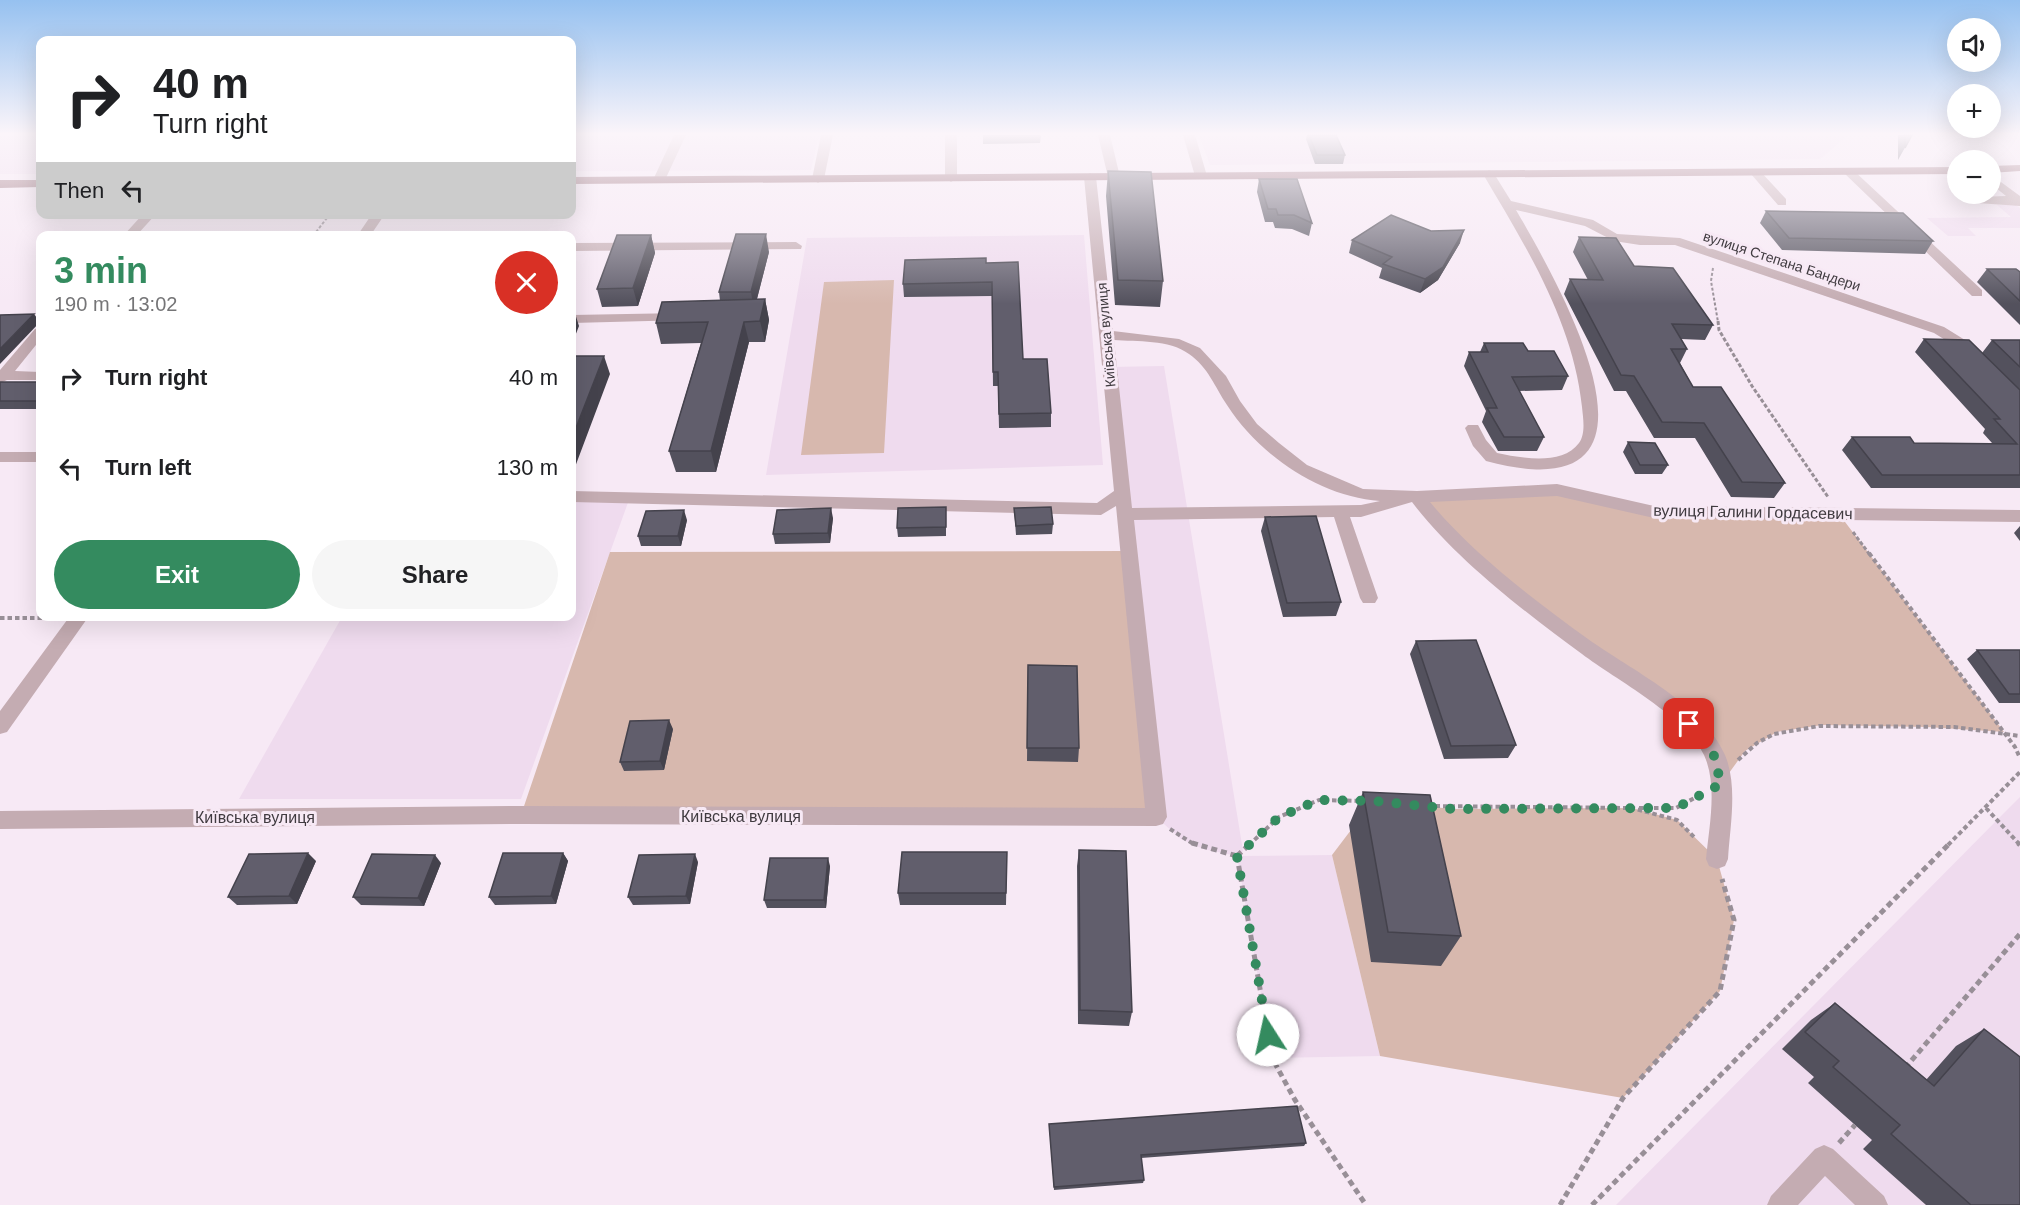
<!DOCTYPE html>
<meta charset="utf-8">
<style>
:root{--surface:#fff;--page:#f6f6f6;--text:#202124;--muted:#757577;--accent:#348b5f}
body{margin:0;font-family:Arial,sans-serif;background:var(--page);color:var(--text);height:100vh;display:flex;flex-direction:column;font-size:22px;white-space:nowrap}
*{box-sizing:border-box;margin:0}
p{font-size:20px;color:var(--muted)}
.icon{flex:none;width:33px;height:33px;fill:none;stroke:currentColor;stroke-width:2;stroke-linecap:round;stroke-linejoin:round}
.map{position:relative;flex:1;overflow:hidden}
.panel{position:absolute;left:36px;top:231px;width:540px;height:390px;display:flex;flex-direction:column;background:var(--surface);border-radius:12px;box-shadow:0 6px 24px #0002}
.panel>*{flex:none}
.guide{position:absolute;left:36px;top:36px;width:540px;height:183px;border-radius:12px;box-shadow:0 6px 24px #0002;background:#fff;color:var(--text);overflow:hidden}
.tools{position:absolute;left:1947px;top:18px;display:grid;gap:12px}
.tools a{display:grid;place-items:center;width:54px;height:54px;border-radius:50%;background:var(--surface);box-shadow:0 6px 24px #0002;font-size:30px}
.pin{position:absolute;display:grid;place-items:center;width:51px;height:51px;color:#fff;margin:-26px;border-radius:12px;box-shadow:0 3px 9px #0006}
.me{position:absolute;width:66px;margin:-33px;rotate:350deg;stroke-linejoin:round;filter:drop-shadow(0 0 4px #0008)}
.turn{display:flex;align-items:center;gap:21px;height:126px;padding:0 18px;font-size:27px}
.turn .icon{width:78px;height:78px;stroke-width:2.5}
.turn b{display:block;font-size:42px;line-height:51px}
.then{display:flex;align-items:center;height:57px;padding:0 18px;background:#0003;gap:12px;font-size:22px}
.round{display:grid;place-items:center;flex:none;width:63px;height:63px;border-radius:32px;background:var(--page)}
.overview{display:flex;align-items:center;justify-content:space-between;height:102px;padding:0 18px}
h1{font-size:36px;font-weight:700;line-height:45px;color:var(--accent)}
.cta{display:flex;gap:12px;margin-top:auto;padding:12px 18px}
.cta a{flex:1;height:69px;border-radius:36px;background:var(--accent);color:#fff;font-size:24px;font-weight:700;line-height:69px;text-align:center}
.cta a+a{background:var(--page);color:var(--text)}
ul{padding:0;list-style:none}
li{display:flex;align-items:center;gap:18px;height:90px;padding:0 18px}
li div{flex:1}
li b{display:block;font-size:22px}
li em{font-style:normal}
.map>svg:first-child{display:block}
</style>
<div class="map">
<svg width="2020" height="1205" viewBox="0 0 2020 1205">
<rect width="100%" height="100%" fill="#f7e9f5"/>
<path fill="#efdbee" d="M0 135H40V174H0Z
M572 135H819L811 170 572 171Z
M1199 135H1848L1820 159 1210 165Z
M1997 205H2016L2020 208V228H1968L1976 236H1948L1927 218 2011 217Z
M1084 235 1103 465 766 475 807 238Z
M1164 366 1243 851 1238 856 1332 855 1380 1056 1272 1058 1237 856 1203 849 1181 839 1156 817 1109 367Z
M572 497H630L521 799H239L342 617 572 616Z
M2020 797V1205H1616L2004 813Z"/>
<path fill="#d7b8ae" d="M894 280 884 453 801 455 824 282Z
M1557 490 1654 512 1839 514 2004 732 1927 727 1822 725 1777 732 1745 751 1721 784 1711 748 1511 588 1417 497Z
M1128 551 1156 817 521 815 610 552Z
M1373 801 1453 809 1632 808 1677 820 1717 859 1734 920 1720 991 1623 1098 1380 1056 1332 855Z"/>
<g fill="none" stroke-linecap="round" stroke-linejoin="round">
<path stroke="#988f97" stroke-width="2" stroke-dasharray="3 2" stroke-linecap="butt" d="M313 236 330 214
M1713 268 1711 281 1718 322"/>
<path stroke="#988f97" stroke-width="3" stroke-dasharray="4 2" stroke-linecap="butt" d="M1718 321 1719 330 1752 386 1828 497
M1853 532 1870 555"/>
<path stroke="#988f97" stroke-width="4" stroke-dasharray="4.5 3" stroke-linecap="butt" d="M1869 553 2015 747 2020 758
M0 618H54
M1738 760 1757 743 1774 734 1819 726 1954 727 2020 736
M1428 806 1632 808 1677 820 1696 839
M1639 808H1676L1700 795
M1986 808 2020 845
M1170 829 1195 845
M1249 845 1279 817 1319 800 1364 801
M1948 845 2020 772"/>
<path stroke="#988f97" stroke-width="5" stroke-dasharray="6 4" stroke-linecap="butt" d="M1192 843 1237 856
M2018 843 2020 845
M1237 856 1251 843
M1237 856 1272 1058 1295 1100 1366 1205
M1905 1068 2020 934
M1839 1143 1855 1125
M1560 1205 1623 1098 1720 991 1734 920 1722 879
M1592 1205 1950 843"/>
<path fill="#c4acb2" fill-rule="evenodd" d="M674 135H686L665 180 655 183 653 180Z
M821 135H833L824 179 818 183 812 179Z
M945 135H957V178L951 182 945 178Z
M1098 135H1110L1120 177 1118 179 1108 177Z
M1183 135H1195L1207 176 1205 178 1195 176Z
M1844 169H1852L1982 290V296H1972L1844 173Z
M1489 170 1493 172 1511 201 1593 220 1617 234 1680 238 1944 327 1965 340 1979 355 1977 358H1967L1955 346 1934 333 1675 245H1640L1614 241 1585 226 1516 210C1561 287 1691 516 1486 461L1473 446 1465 428 1468 425H1478L1486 440 1497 453C1521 458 1562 466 1579 443 1586 433 1583 418 1582 407 1573 321 1526 247 1483 174Z
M1751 170H1759L1786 199V205H1778L1751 174Z
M1090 173 1096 177 1113 331 1179 339 1200 348 1226 376 1240 401 1257 424 1279 443 1307 465 1363 489 1417 491 1557 484 1654 506 2020 510V522L1654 518 1557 496 1430 502C1472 553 1534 600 1588 639 1631 670 1703 704 1725 755 1738 786 1730 826 1728 859L1725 866 1717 869 1709 866 1706 859C1709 827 1718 785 1704 755 1688 718 1615 679 1582 654 1526 613 1454 558 1412 502L1361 517H1350L1378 598 1375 603H1363L1360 598 1334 517 1134 520 1167 817 1163 824 1156 826 521 824 0 829V811L521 806 1145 808 1116 506 1101 515 572 502V491L1097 503 1114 491 1084 177ZM1114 340C1137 342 1169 339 1189 354 1208 367 1215 387 1227 405 1259 455 1320 497 1380 501L1361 505 1132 508Z
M1990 174 2020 196V206L1977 203V197L2006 196 1990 183Z
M143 214H156L136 236H123Z
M372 214H385L370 236H357Z
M796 242 802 246 801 249 572 251V243Z
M682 313 689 317 687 320 572 323V315Z
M40 328V340L15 371 40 372V380H7L0 383V370L35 329Z
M0 452H40V462H0Z
M70 616H89L7 732 0 734V711Z
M1824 1145 1833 1149 1884 1196 1888 1205H1855L1825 1176 1798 1205H1767L1771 1196 1815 1149Z"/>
<path fill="#90616d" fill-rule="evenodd" d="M2020 165V171L1990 173V166Z
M1958 167V174L572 184V177Z
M0 180H40V187L0 188Z"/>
</g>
<path fill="#53515d" d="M983 135H1041L1040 143 983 144Z
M1307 135H1336L1345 155 1343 164H1315L1306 139Z
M1898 135H1912L1898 160Z
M1108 171 1163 281 1160 307 1115 305 1106 196Z
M1259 179 1312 223 1309 236 1292 229 1275 228 1273 222H1265L1257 192Z
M1766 211 1933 241 1925 254 1782 250 1760 223Z
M651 235 655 253 638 306 602 307 597 289Z
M1579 237 1634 266 1713 325 1705 340 1681 339 1687 349 1680 363 1693 387 1785 483 1774 498 1731 497 1695 438H1654L1626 391H1614L1564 294 1570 279 1588 280 1573 252Z
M1352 240 1460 243 1438 280 1420 293 1379 278 1382 268 1349 253Z
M769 252 757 299H765L769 320 765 342H749L716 472H676L669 451 701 343 661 344 656 323 720 301 719 292Z
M986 263 1023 359 1051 413V427L999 428 998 386H993L992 296 904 297 903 284Z
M1987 269 2020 272V325L1977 282Z
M1924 339 1982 353 1992 340H2020V488H1871L1842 450 1852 437 1914 443H1992L1983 433 1985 429 1915 352Z
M1484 343 1528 351 1568 376 1562 390 1519 391 1544 437 1537 451H1498L1482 422 1486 411 1464 366 1469 352H1480Z
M0 382H40V409H0Z
M1628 442 1668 465 1662 474H1635L1623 452Z
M946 507V536L898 537 897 528Z
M1014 508 1053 524 1052 534 1016 535Z
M1265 517 1341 602 1336 616 1283 617 1261 531Z
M833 518 830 543 775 544 773 534Z
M687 520 681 546H641L638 536Z
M2020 526V541L2014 533Z
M1416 641 1516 745 1508 758 1444 759 1410 654Z
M1977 650H2020V703H1999L1967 659Z
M1028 665 1079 748 1078 762 1027 761Z
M673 729 664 770 624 771 620 762Z
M1363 792 1461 936 1441 966 1371 962 1349 825Z
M1079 850 1132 1012 1129 1026 1078 1024 1077 866Z
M1007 852 1006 905H900L898 893Z
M563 853 568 861 556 904 495 905 489 897Z
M316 861 297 904 237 905 228 897Z
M698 862 690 904 633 905 628 897Z
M441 863 424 906 361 905 353 897Z
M830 866 826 908H767L764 900Z
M1835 1003 1926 1080 1956 1046 1984 1029 2020 1205H1926L1863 1149 1872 1140 1808 1083 1814 1077 1782 1049 1811 1020Z
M1049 1124 1306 1143 1304 1146 1141 1158 1144 1180 1143 1183 1054 1190Z"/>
<path fill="#44424c" d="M1464 230 1460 243 1438 280 1420 293 1425 279Z
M766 234 769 252 754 310 751 292Z
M651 235 655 253 638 306 633 288Z
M765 299 769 320 765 342 760 321Z
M573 307 579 326 572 344V309Z
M34 314 40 322 0 364V349Z
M744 322 749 342 716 472 711 451Z
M604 356 610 374 572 475V438Z
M831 508 833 518 830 543 828 533Z
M684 510 687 520 681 546 678 536Z
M669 720 673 729 664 770 660 761Z
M308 853 316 861 297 904 289 896Z
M563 853 568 861 556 904 551 896Z
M695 854 698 862 690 904 686 896Z
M435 855 441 863 424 906 418 898Z
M828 858 830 866 826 908 824 900Z"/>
<path fill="#615e6c" stroke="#44424c" stroke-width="1.5" d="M1309 135H1336L1345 155H1317Z
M1905 135H1912L1905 148Z
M1108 171 1151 172 1163 281 1118 280Z
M1259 179H1297L1312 223 1294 215H1278L1276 209H1268Z
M1766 211 1903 213 1933 241 1789 238Z
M1391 215 1431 231 1464 230 1443 267 1425 279 1383 264 1392 257 1352 240Z
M504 233H540L539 236H503Z
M736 234H766L751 292H719Z
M617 235H651L633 288 597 289Z
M1579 237 1616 238 1634 266 1673 268 1713 325 1672 324 1687 349H1671L1693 387H1721L1785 483 1742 482 1704 423 1662 422 1634 376 1621 375 1570 279 1603 280Z
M986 258V263L1018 262 1023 359H1047L1051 413 999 414 998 372H993L992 282 903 284 905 260Z
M1987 269H2016L2020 272V301Z
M765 299 760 321 744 322 711 451H669L708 322 656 323 662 302Z
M34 314 0 349V315Z
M1924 339 1969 340 2020 390V475H1882L1852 437H1910L1914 443 2017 444 1994 419H2000Z
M1992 340H2020V367Z
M1484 343H1523L1528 351H1554L1568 376 1512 377 1544 437H1504L1487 408H1497L1469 352H1488Z
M572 356H604L572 438Z
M0 382H40V401H0Z
M1628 442 1655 443 1668 465H1640Z
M946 507V527L897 528 898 508Z
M1051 507 1053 524 1016 526 1014 508Z
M831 508 828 533 773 534 777 510Z
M684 510 678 536H638L646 511Z
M1316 516 1341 602 1287 603 1265 517Z
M1476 640 1516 745 1451 746 1416 641Z
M1977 650H2020V694H2009Z
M1028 665 1077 666 1079 748H1027Z
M669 720 660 761 620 762 630 721Z
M1363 792 1430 795 1461 936 1388 932Z
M1079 850 1126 851 1132 1012 1080 1010Z
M902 852H1007L1006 893H898Z
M308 853 289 896 228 897 249 854Z
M503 853H563L551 896 489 897Z
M372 854 435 855 418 898 353 897Z
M695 854 686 896 628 897 639 855Z
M770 858H828L824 900H764Z
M1835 1003 1934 1086 1984 1029 2020 1057V1205H1971L1891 1134 1900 1125 1833 1067 1839 1061 1805 1032Z
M1297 1106 1306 1143 1141 1155 1144 1180 1054 1187 1049 1124Z"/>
<linearGradient id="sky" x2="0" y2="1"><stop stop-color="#96c1f0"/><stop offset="0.44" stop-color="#fbf5fa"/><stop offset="1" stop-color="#fbf5fa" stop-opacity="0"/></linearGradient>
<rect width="2020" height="304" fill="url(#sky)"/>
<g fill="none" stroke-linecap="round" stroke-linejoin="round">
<path stroke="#348b5f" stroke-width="10" stroke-dasharray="0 18" d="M1268 1035 1237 856 1279 817 1319 800 1373 801 1453 809 1676 808 1721 784 1712 748 1689 724"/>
</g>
<g text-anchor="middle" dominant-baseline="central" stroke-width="6" stroke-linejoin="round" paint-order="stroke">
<g font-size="14" fill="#403b40" stroke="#f7e9f5">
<text transform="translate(1782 261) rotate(18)">вулиця Степана Бандери</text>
<text transform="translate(1106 335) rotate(-95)">Київська вулиця</text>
</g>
<g font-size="16" fill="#403b40" stroke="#f7e9f5">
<text transform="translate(1753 512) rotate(1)">вулиця Галини Гордасевич</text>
<text x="741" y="816">Київська вулиця</text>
<text x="255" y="817">Київська вулиця</text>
</g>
</g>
</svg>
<div class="tools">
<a><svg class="icon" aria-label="sound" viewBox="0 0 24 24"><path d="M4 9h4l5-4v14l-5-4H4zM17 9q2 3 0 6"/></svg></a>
<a>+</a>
<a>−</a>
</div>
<div class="pin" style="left:1689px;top:724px;background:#d93025"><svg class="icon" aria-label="arrive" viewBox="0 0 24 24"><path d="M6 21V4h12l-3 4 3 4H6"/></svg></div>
<svg class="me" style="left:1268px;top:1035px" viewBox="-20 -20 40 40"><circle r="19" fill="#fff"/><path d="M0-13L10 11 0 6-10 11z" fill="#348b5f"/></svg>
<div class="guide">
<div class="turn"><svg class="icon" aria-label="right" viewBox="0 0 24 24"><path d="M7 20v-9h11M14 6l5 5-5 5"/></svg><div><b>40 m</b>Turn right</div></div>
<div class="then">Then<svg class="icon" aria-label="left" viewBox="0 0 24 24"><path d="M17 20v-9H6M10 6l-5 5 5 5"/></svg></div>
</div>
<section class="panel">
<div class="overview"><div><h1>3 min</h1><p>190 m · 13:02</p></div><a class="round" style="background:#d93025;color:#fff"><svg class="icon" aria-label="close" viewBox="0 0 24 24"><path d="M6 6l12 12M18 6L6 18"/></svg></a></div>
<ul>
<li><svg class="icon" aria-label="right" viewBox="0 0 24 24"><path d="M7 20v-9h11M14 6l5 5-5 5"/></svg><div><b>Turn right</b></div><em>40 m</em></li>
<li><svg class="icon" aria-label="left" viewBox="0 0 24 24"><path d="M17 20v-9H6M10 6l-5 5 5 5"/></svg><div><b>Turn left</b></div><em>130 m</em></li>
</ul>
<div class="cta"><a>Exit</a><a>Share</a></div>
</section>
</div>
